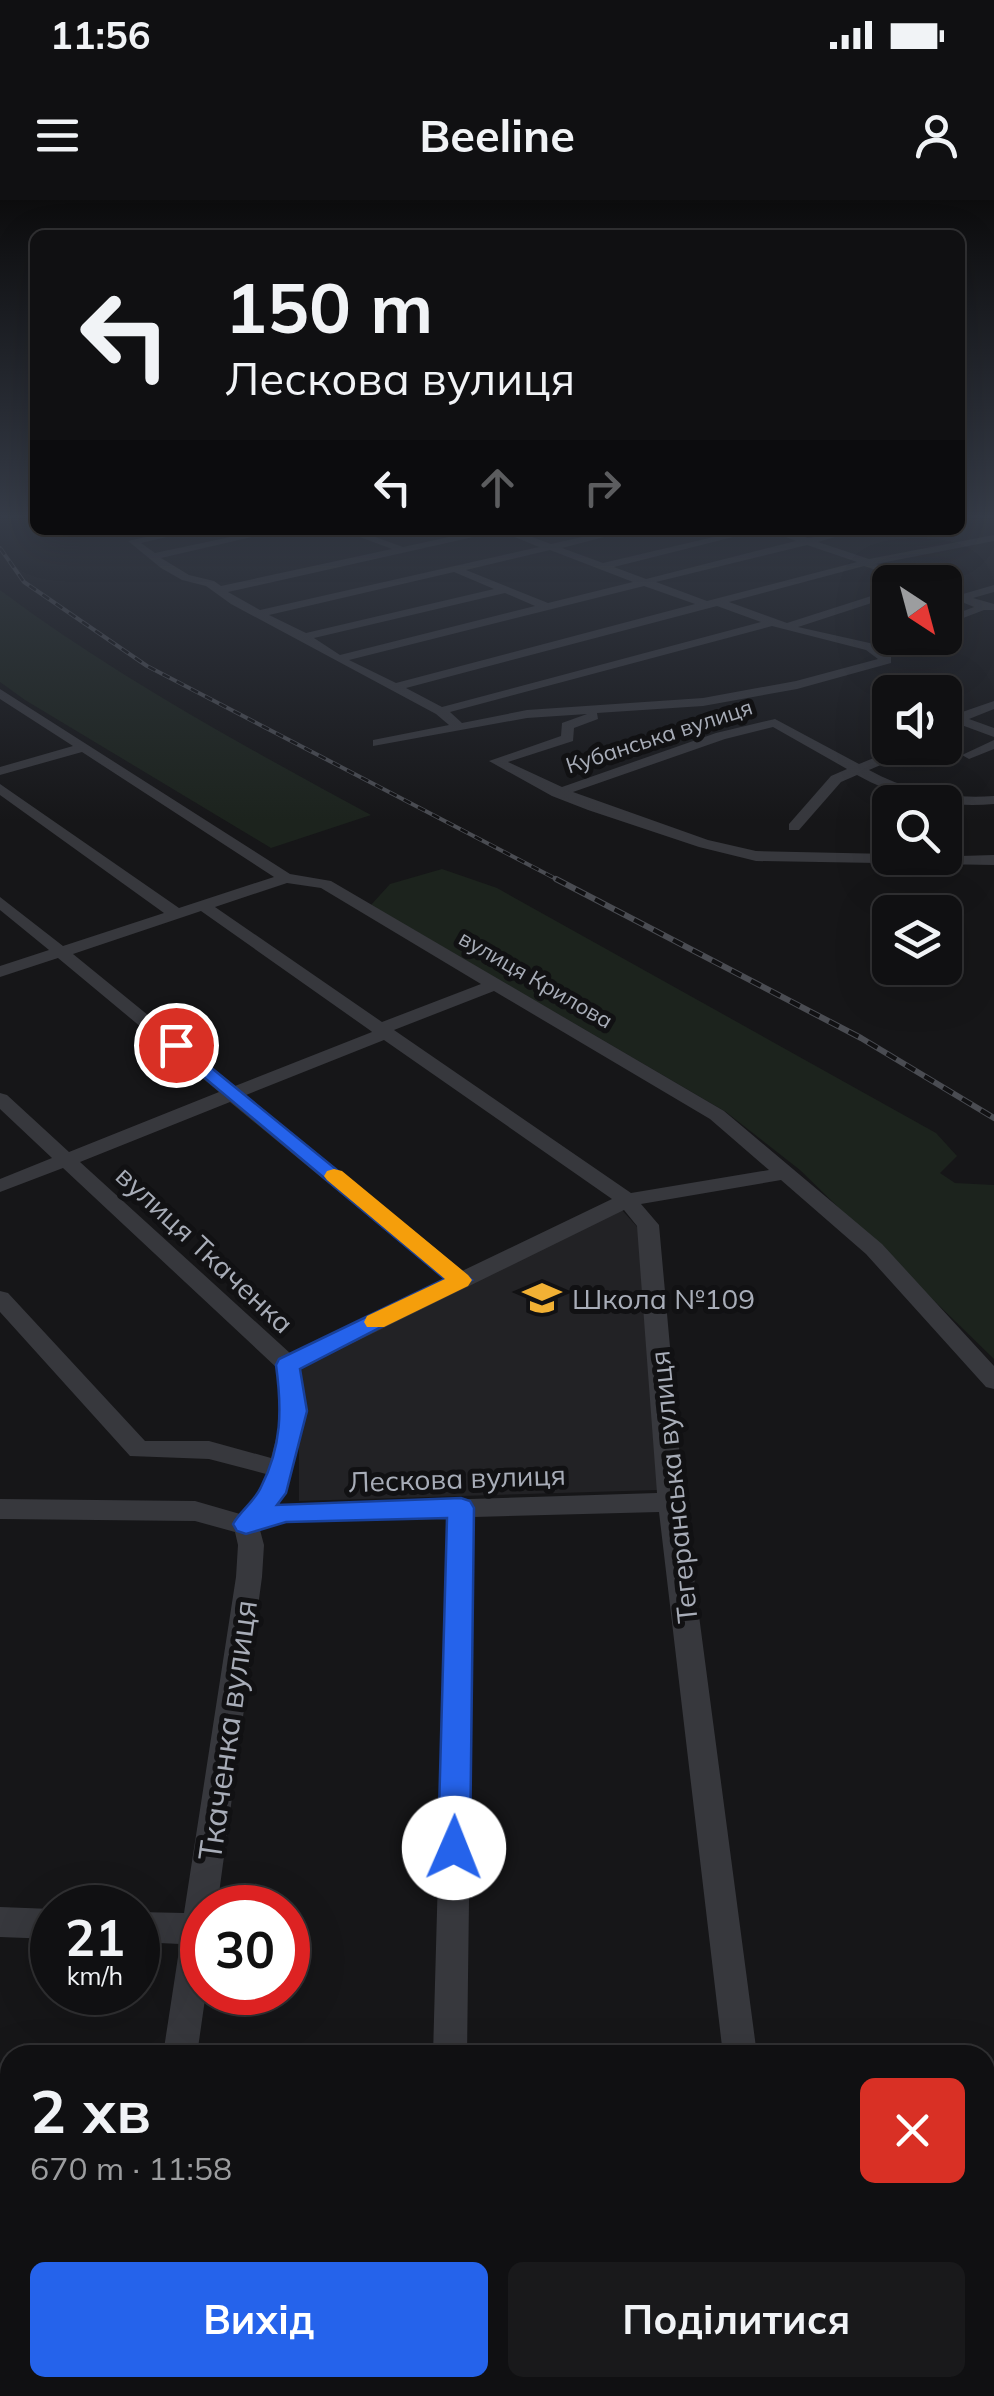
<!DOCTYPE html>
<html lang="uk">
<meta charset="utf-8">
<style>
:root{--surface:#101012;--page:#19191b;--text:#f1f3f6;--muted:#9c9d9f;--line:#303032;--accent:#2563eb}
body{margin:0;font-family:Mulish,sans-serif;background:var(--page);color:var(--text);height:100vh;display:flex;flex-direction:column;font-size:38px;white-space:nowrap}
*{box-sizing:border-box;margin:0}
p{font-size:32px;color:var(--muted)}
.icon{flex:none;width:55px;height:55px;fill:none;stroke:currentColor;stroke-width:2;stroke-linecap:round;stroke-linejoin:round}
.map{position:relative;flex:1;overflow:hidden}
.panel{position:absolute;left:0px;top:1845px;width:995px;height:352px;display:flex;flex-direction:column;background:var(--surface);border-radius:30px 30px 0 0;box-shadow:0 10px 40px #0002,0 0 0 2px var(--line)}
.panel>*{flex:none}
.guide{position:absolute;left:30px;top:30px;width:935px;height:305px;border-radius:15px;box-shadow:0 10px 40px #0002,0 0 0 2px var(--line);background:#101012;color:var(--text);overflow:hidden}
.needle{width:65px;rotate:144deg}
.tools{position:absolute;left:872px;top:365px;display:grid;gap:20px}
.tools a{display:grid;place-items:center;width:90px;height:90px;border-radius:15px;background:var(--surface);box-shadow:0 10px 40px #0002,0 0 0 2px var(--line);font-size:50px}
.speed{position:absolute;left:30px;top:1685px;display:flex;gap:20px;font-size:50px;font-weight:700;text-align:center}
.speed>*{display:grid;place-content:center;width:130px;height:130px;border-radius:50%;background:var(--surface);box-shadow:0 10px 40px #0002,0 0 0 2px var(--line);line-height:1}
.speed small{font-size:25px;font-weight:400}
.speed .limit{border:15px solid #d22;background:#fff;color:#111}
.pin{position:absolute;display:grid;place-items:center;width:85px;height:85px;color:#fff;margin:-42px;border:5px solid #fff;border-radius:50%;box-shadow:0 2px 10px #0007}
.me{position:absolute;width:110px;margin:-55px;rotate:1deg;stroke-linejoin:round;filter:drop-shadow(0 0 8px #0008)}
.turn{display:flex;align-items:center;gap:35px;height:210px;padding:0 30px;font-size:45px}
.turn .icon{width:130px;height:130px;stroke-width:2.5}
.turn b{display:block;font-size:70px;line-height:85px}
.lanes{display:flex;align-items:center;height:95px;padding:0 30px;background:#0003;justify-content:center;gap:50px;direction:ltr}
.lanes .off{opacity:.35}
.round{display:grid;place-items:center;flex:none;width:105px;height:105px;border-radius:15px;background:var(--page)}
.head{display:flex;align-items:center;justify-content:space-between;height:170px;padding:0 30px}
h1{font-size:60px;font-weight:700;line-height:75px}
.cta{display:flex;gap:20px;margin-top:auto;padding:20px 30px}
.cta a{flex:1;height:115px;border-radius:15px;background:var(--accent);color:#fff;font-size:40px;font-weight:700;line-height:115px;text-align:center}
.cta a+a{background:var(--page);color:var(--text)}
.status{display:flex;justify-content:space-between;align-items:center;height:70px;padding:0 50px;background:var(--surface);direction:ltr}
.status svg{height:28px;fill:currentColor}
header{display:flex;justify-content:space-between;align-items:center;height:130px;padding:0 30px;background:var(--surface);font-size:45px;font-weight:700}
.map>svg:first-child{display:block}
</style>
<div class="status"><b>11:56</b><svg viewBox="0 0 49 12"><path d="M0 12V9h3v3zM5 12V6h3v6zM10 12V3h3v9zM15 12V0h3v12zM26 1h20v11H26zM47 4h2v5h-2z"/></svg></div>
<header><svg class="icon" aria-label="menu" viewBox="0 0 24 24"><path d="M4 6h16M4 12h16M4 18h16"/></svg>Beeline<svg class="icon" aria-label="person" viewBox="0 0 24 24"><circle cx="12" cy="8" r="4"/><path d="M4 21q1-7 8-7t8 7"/></svg></header>
<div class="map">
<svg width="994" height="2196" viewBox="0 0 994 2196">
<rect width="100%" height="100%" fill="#161618"/>
<path fill="#222225" d="M621 1009 640 1030 658 1290 299 1301V1167Z"/>
<path fill="#1c231d" d="M0 390C115 476 244 546 371 615L271 648 25 500 0 482Z
M442 669 497 688 936 933 957 956 940 973 955 983 994 985V1159L800 970 726 912 371 705 390 684Z"/>
<g fill="none" stroke-linecap="round" stroke-linejoin="round">
<path fill="#37383d" fill-rule="evenodd" d="M176 330H197L141 343 155 353 263 330H282L161 358 189 375 214 381 221 386 392 349 341 330H356L403 347 481 330H513L551 344 613 330H631L562 348 603 363 743 330H761L614 367 646 379 796 341 768 330H783L808 338 858 330 818 342 869 359 994 335V341L876 364 926 382H912L864 366 729 402 787 423 890 390V397L798 427 874 444 891 457V463L797 489 703 506 597 513 598 519 574 528 573 541 508 562 562 587 716 533 775 519 859 564 886 553 889 545 900 548 897 558 869 570C908 592 950 599 994 596V604C946 608 900 599 857 575L841 582 799 630H789V624L831 576 847 569 773 527 725 539 573 592 708 640 756 651 890 654V658L994 655V665L756 661 699 647 588 610 552 596 489 561 561 536 562 523 587 514 527 518 373 546V540L449 525 436 514 231 404 206 386 182 380 161 368 128 341ZM500 331 539 347 260 410 228 392ZM807 345 857 362 707 401 656 382ZM550 350 633 382 548 403 466 370ZM454 372 494 389 306 433 269 415ZM644 386 695 404 396 483 349 460ZM505 393 535 406 340 455 314 438ZM717 406 761 422 442 507 406 488ZM772 426 866 450 878 459 796 481 703 498 527 510 462 523 450 512Z
M994 385V392L973 398 994 404V410H984L945 425V418L974 407 945 395V388L963 394Z
M0 489 290 674 331 681 724 911 882 1044 994 1166V1189L986 1187 866 1054 781 980 641 1004 659 1025 684 1302 757 1855H723L659 1312 474 1317 467 1855H433L448 1317 287 1322 260 1330 264 1345 262 1377 217 1708H202V1792H206L197 1855H163L180 1744 138 1742V1712L184 1713 236 1377 238 1345 235 1332 195 1321 0 1319V1299L195 1301 240 1314 261 1290 266 1274 209 1259 130 1256 0 1112V1091L8 1093 145 1241H209L271 1258 283 1211 277 1168 63 968 0 992V979L52 958 0 909V893L7 895 69 952 219 892 58 758 0 777V766L49 750 0 710V697L63 746 164 713 0 595V584L179 708 274 677 82 552 0 575V567L73 546 0 499ZM287 683 321 688 481 784 382 822 215 707ZM201 711 371 831 372 832 235 886 73 754ZM494 791 710 919 769 970 631 993 394 830ZM384 840 612 999 462 1071 246 895ZM230 902 445 1080 291 1154 80 962ZM624 1010 637 1026 657 1293 278 1305 286 1293 307 1211 300 1169Z
M994 501V509L969 519 994 528V537L956 523 945 527V518Z
M994 540V549L969 559 962 555Z
M0 1707 52 1709V1739L0 1737Z
M112 2188H152L150 2196H110Z
M421 2188H461V2196H421Z
M757 2188H797L798 2196H758Z"/>
<g stroke="#4a4c52" stroke-width="4">
<path id="rail-far1" d="M0 348 24 382 147 466 560 681"/>
</g>
<g stroke="#4a4c52" stroke-width="6">
<path id="rail" d="M556 679 861 838 994 918"/>
</g>
<use href="#rail-far1" stroke="#111113" stroke-width="2.5" stroke-dasharray="8" stroke-linecap="butt"/>
<use href="#rail" stroke="#111113" stroke-width="4" stroke-dasharray="11" stroke-linecap="butt"/>
</g>
<linearGradient id="sky" x2="0" y2="1"><stop stop-color="#0c0c0d"/><stop offset="0.51" stop-color="#363c48"/><stop offset="1" stop-color="#363c48" stop-opacity="0"/></linearGradient>
<rect width="994" height="621" fill="url(#sky)"/>
<path fill="#2563eb" stroke="#184099" stroke-width="2.5" d="M176 839 472 1080 300 1169 307 1211 286 1293 277 1305 461 1298 470 1301 474 1308 470 1648 465 1658 454 1662 443 1658 438 1648 447 1318 286 1322 246 1334 237 1331 233 1324C240 1311 255 1301 261 1287 282 1246 282 1209 276 1165L279 1159 445 1079 170 849V841Z"/>
<path fill="#f59e0b" d="M334 969 342 971 468 1075 472 1080 468 1086 384 1127H367L364 1122 367 1116 445 1079 327 980 324 976 327 971Z"/>
<defs>
<g id="school-bare" transform="scale(3)"><path d="M0-5L7-2L0 1L-7-2ZM-4 1L0 2.5L4 1V4Q0 6-4 4Z" fill="#f2b134" stroke="#111113" stroke-width="2.5" paint-order="stroke"/></g>
</defs>
<g fill-rule="evenodd">
<use href="#school-bare" x="542" y="1098"/>
</g>
<g text-anchor="middle" dominant-baseline="central" stroke-width="10" stroke-linejoin="round" paint-order="stroke">
<g font-size="22" fill="#a8adb8" stroke="#111113">
<text transform="translate(659 536) rotate(-18)">Кубанська вулиця</text>
<text transform="translate(536 779) rotate(30)">вулиця Крилова</text>
</g>
<g font-size="28" fill="#a8adb8" stroke="#111113">
<text transform="translate(205 1049) rotate(43)">вулиця Ткаченка</text>
<text transform="translate(457 1278) rotate(-2)">Лескова вулиця</text>
<text transform="translate(673 1287) rotate(-96)">Тегеранська вулиця</text>
</g>
<g font-size="28" fill="#a8adb8" stroke="#111113" text-anchor="start">
<text x="572" y="1098">Школа №109</text>
</g>
<g font-size="32" fill="#a8adb8" stroke="#111113">
<text transform="translate(227 1530) rotate(-82)">Ткаченка вулиця</text>
</g>
</g>
</svg>
<div class="tools">
<a><svg class="needle" viewBox="-14 -14 28 28"><path d="M0-13l5 13h-10z" fill="#e53935"/><path d="M0 13l5-13h-10z" fill="#9c9d9f"/></svg></a>
<a><svg class="icon" aria-label="sound" viewBox="0 0 24 24"><path d="M4 9h4l5-4v14l-5-4H4zM17 9q2 3 0 6"/></svg></a>
<a><svg class="icon" aria-label="search" viewBox="0 0 24 24"><circle cx="10" cy="10" r="6"/><path d="M15 15l6 6"/></svg></a>
<a><svg class="icon" aria-label="layers" viewBox="0 0 24 24"><path d="M12 4l9 5-9 5-9-5zM3 14l9 5 9-5"/></svg></a>
</div>
<div class="speed"><div>21<small>km/h</small></div><div class="limit">30</div></div>
<div class="pin" style="left:176px;top:845px;background:#d93025"><svg class="icon" aria-label="arrive" viewBox="0 0 24 24"><path d="M6 21V4h12l-3 4 3 4H6"/></svg></div>
<svg class="me" style="left:454px;top:1648px" viewBox="-20 -20 40 40"><circle r="19" fill="#fff"/><path d="M0-13L10 11 0 6-10 11z" fill="#2563eb"/></svg>
<div class="guide">
<div class="turn"><svg class="icon" aria-label="left" viewBox="0 0 24 24"><path d="M17 20v-9H6M10 6l-5 5 5 5"/></svg><div><b>150 m</b>Лескова вулиця</div></div>
<div class="lanes"><svg class="icon" aria-label="left" viewBox="0 0 24 24"><path d="M17 20v-9H6M10 6l-5 5 5 5"/></svg><svg class="icon off" aria-label="ahead" viewBox="0 0 24 24"><path d="M12 20V5M6 11l6-6 6 6"/></svg><svg class="icon off" aria-label="right" viewBox="0 0 24 24"><path d="M7 20v-9h11M14 6l5 5-5 5"/></svg></div>
</div>
<section class="panel">
<div class="head"><div><h1>2 хв</h1><p>670 m · 11:58</p></div><a class="round" style="background:#d93025;color:#fff"><svg class="icon" aria-label="close" viewBox="0 0 24 24"><path d="M6 6l12 12M18 6L6 18"/></svg></a></div>
<div class="cta"><a>Вихід</a><a>Поділитися</a></div>
</section>
</div>
